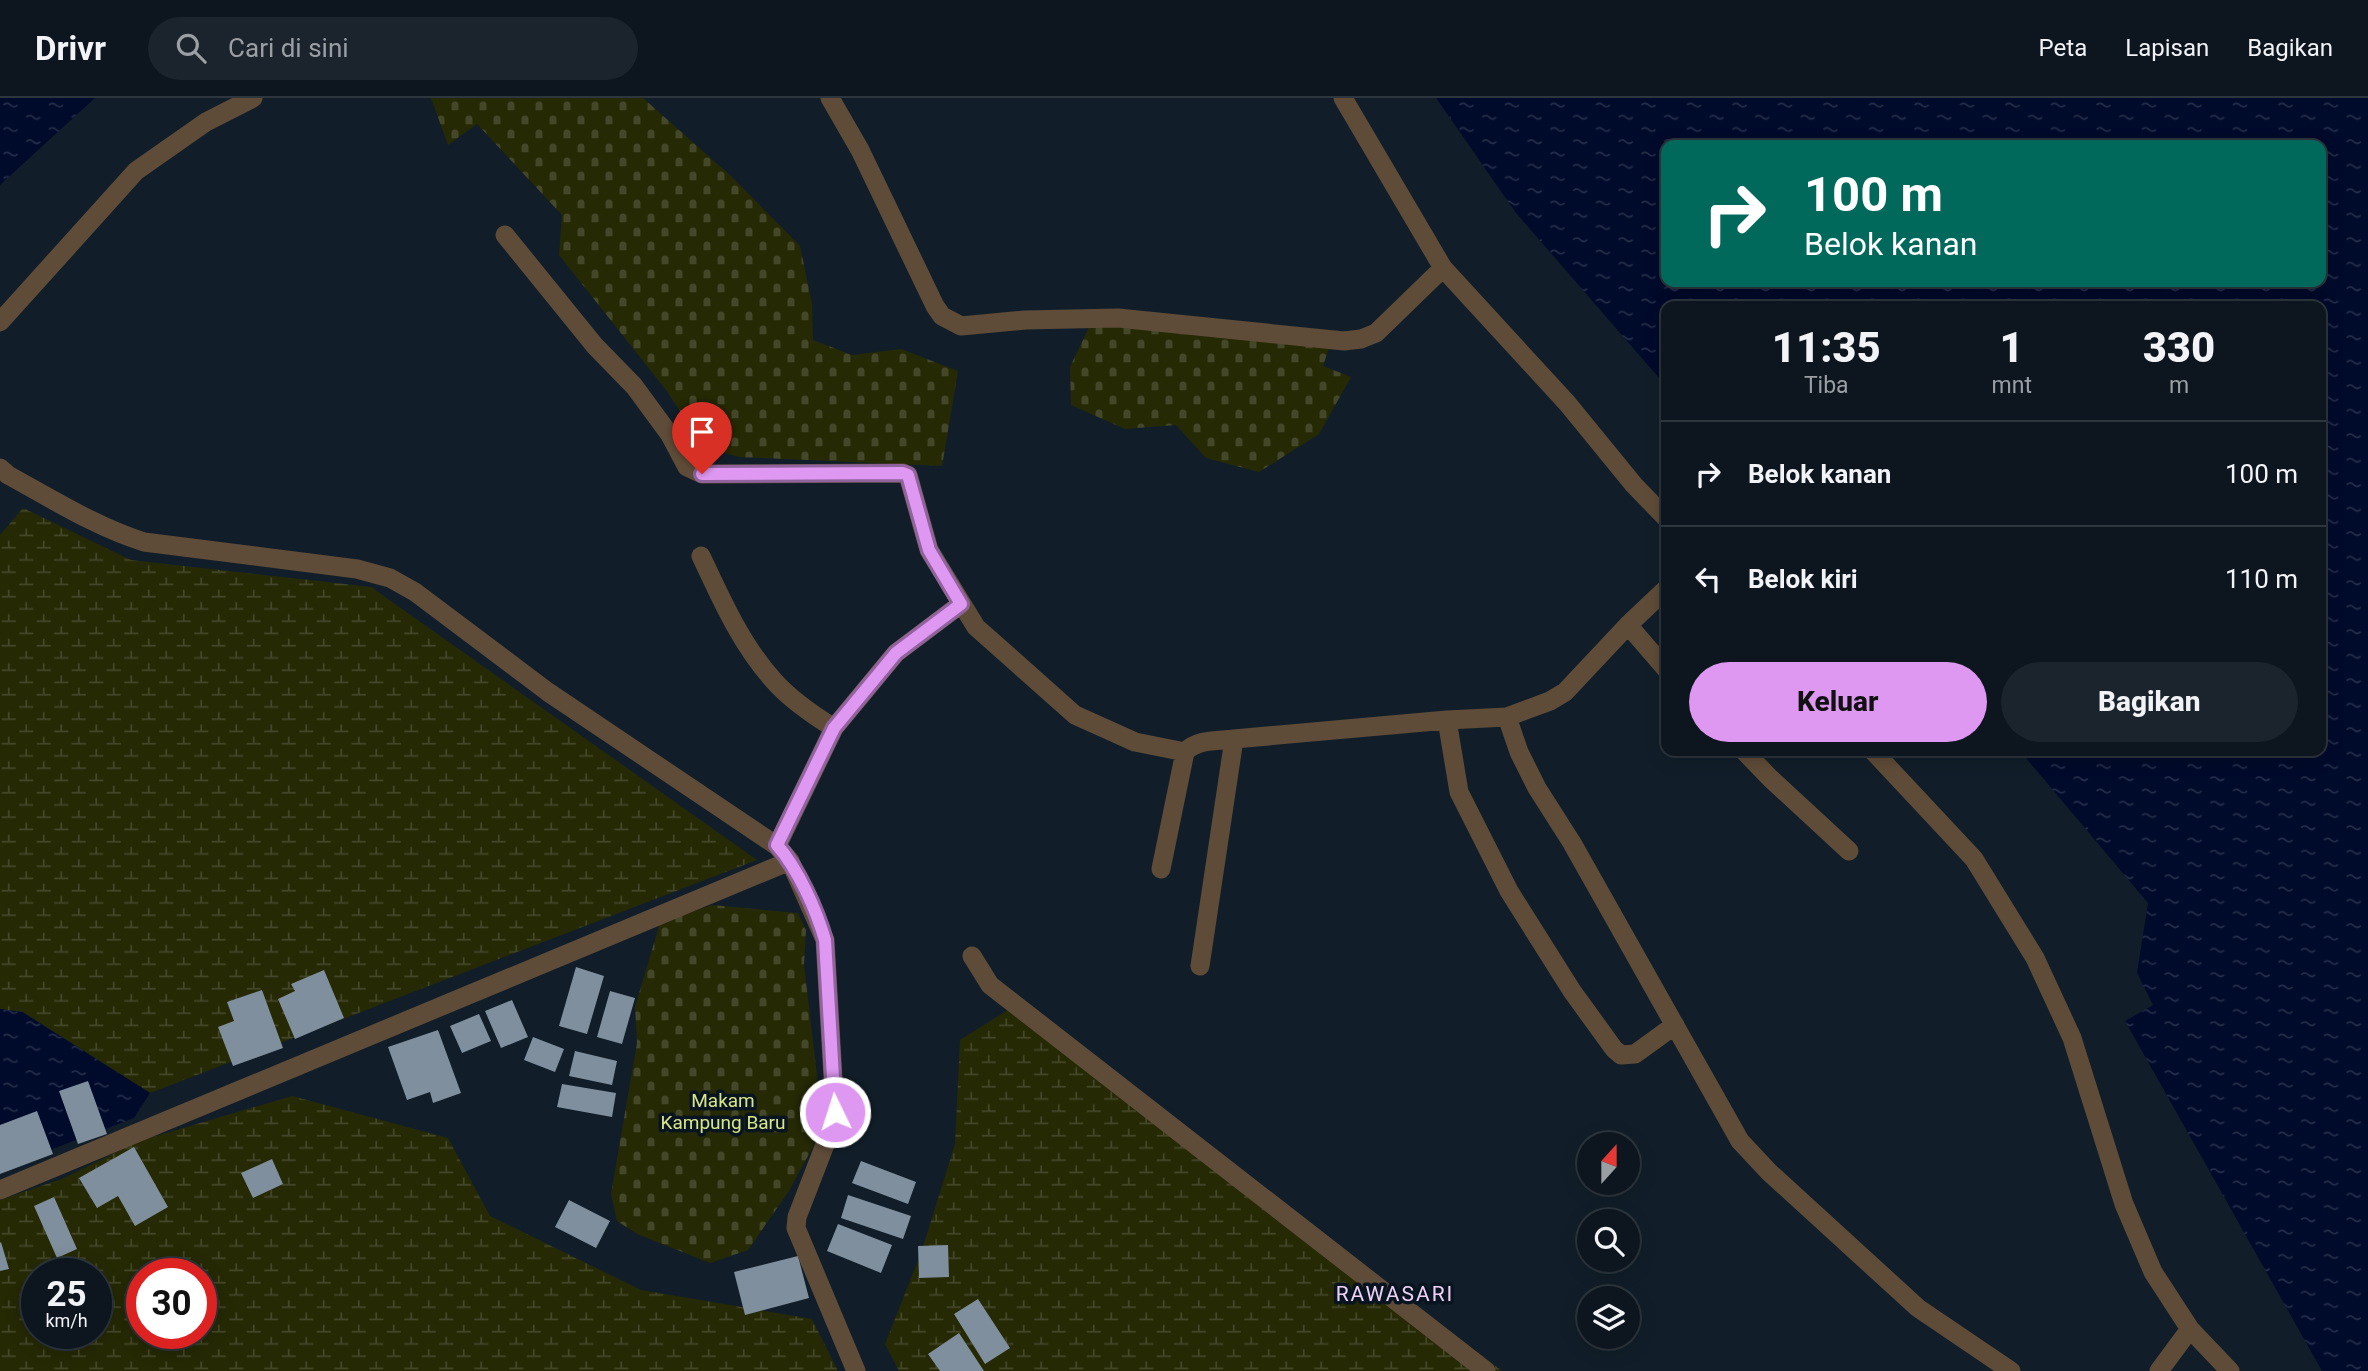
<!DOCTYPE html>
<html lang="id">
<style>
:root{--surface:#0d161f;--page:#1b232c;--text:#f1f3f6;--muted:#9a9fa4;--line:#2d353d;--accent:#de98f2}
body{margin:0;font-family:Roboto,sans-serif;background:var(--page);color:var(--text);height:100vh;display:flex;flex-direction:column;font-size:26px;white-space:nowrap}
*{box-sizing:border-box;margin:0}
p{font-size:23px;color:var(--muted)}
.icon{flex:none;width:38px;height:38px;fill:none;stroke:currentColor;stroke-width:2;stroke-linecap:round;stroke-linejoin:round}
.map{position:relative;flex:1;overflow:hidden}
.sheet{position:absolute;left:1661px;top:203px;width:665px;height:455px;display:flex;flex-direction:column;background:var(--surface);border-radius:14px;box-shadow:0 4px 18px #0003,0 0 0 2px var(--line)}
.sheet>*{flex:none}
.banner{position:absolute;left:1661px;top:42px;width:665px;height:147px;border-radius:14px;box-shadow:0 4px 18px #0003,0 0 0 2px var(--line);background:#00695c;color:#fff;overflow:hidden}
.needle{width:46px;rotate:21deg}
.buttons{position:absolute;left:1577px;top:1034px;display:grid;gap:14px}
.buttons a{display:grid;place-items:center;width:63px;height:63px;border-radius:50%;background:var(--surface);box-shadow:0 4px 18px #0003,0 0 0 2px var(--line);font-size:35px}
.speed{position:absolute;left:21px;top:1160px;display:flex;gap:14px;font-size:35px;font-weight:700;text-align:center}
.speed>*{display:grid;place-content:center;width:91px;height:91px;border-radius:50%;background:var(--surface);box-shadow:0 4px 18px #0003,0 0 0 2px var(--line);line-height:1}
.speed small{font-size:18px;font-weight:400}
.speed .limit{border:10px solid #d22;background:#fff;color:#111}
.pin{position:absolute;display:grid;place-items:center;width:60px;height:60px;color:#fff;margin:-72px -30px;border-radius:50% 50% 50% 0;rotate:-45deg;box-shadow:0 0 7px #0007}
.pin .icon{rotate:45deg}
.me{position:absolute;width:77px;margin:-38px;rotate:356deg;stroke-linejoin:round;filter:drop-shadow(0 0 5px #0008)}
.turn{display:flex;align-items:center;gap:24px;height:147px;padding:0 28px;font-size:32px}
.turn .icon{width:91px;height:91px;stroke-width:2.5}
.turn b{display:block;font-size:49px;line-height:60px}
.eta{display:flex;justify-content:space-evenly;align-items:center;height:119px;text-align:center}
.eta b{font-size:42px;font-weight:800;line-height:49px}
.button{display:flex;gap:14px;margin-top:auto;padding:14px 28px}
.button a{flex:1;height:80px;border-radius:42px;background:var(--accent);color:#111;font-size:28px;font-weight:800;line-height:80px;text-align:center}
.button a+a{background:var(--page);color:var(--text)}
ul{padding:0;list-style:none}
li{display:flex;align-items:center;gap:21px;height:105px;padding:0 28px;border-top:2px solid var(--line)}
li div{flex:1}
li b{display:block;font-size:26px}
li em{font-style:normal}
header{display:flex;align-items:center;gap:42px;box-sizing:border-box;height:98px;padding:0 35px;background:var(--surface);border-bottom:2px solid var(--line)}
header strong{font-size:33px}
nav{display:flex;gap:38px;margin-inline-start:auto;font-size:24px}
.search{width:490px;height:63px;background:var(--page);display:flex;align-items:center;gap:18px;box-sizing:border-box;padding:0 24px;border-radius:38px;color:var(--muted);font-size:26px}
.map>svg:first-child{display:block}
</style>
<header>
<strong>Drivr</strong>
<div class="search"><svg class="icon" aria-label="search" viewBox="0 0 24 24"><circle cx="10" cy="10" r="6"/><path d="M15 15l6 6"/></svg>Cari di sini</div>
<nav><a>Peta</a><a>Lapisan</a><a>Bagikan</a></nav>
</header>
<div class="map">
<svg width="2368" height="1273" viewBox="0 0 2368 1273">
<defs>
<pattern id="wetland-marsh" width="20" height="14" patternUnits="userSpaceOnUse" patternTransform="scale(1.75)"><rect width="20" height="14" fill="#252904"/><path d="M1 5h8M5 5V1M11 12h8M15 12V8" fill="none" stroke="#444728"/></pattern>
<pattern id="cemetery-stones" width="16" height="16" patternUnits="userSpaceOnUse" patternTransform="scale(1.75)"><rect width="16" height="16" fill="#252904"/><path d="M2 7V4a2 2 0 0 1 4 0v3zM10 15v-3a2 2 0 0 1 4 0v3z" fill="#444728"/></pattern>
<pattern id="water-ripples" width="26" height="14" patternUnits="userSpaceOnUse" patternTransform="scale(1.75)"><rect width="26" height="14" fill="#000a2a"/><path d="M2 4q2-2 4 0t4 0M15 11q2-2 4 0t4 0" fill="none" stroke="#242d49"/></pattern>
</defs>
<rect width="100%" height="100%" fill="#111e29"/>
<path fill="url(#wetland-marsh)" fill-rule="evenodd" d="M23 410 131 462 371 489 757 762 150 995 23 914 0 911V437Z
M1019 905 1502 1273H899L885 1246 921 1155 955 1046 960 942Z
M292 998 448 1040 490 1118 641 1192 812 1221 838 1273H0V1102L64 1080 139 1043ZM37 1176H96V1236H37ZM142 1176H201V1236H142Z"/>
<path fill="url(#cemetery-stones)" d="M431 0H643L732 79 800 148 812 206 813 242 852 257 901 251 958 273 942 368 739 359 704 349 666 292 559 157 562 117 477 26 448 47Z
M1090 227 1330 247 1323 268 1351 279 1319 336 1259 374 1206 360 1176 327 1125 331 1071 307 1070 269Z
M712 807 798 815 806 832 804 867 821 1011 814 1047 789 1093 748 1152 710 1165 637 1136 617 1123 611 1096 637 945 635 909 660 825Z"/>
<path fill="url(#water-ripples)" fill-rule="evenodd" d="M0 0H95L0 87Z
M1436 0H2368V1273H2322L2125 923 2153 907 2137 875 2148 805 2020 653H2320V208H1666V288L1516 115ZM1666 47H2320V184H1666Z
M0 911 22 914 150 995 134 1020 0 1071Z"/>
<path fill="#7f8f9e" d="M576 869 604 878 587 936 559 928Z
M324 872 344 920 295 941 278 901 295 893 291 886Z
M262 892 283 950 233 968 218 929 234 923 227 904Z
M610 893 635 900 622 946 597 939Z
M512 902 528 939 501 950 485 913Z
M479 916 491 943 462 955 450 928Z
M438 932 461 995 433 1005 430 994 407 1002 388 949Z
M533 939 564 951 555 974 524 962Z
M575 953 617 963 612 987 569 978Z
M88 983 107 1036 78 1046 59 993Z
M562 986 616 995 612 1019 557 1009Z
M37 1013 53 1056 0 1076V1027Z
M134 1049 168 1109 135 1128 118 1098 97 1110 79 1080Z
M272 1061 283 1086 253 1100 241 1075Z
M861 1063 916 1084 908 1106 852 1085Z
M848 1097 911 1118 903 1141 841 1120Z
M54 1099 77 1151 57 1160 34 1108Z
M569 1102 610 1123 596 1150 555 1129Z
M838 1126 892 1147 881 1175 827 1153Z
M1 1144 9 1171 0 1173V1145Z
M948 1147 949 1179 919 1180 918 1148Z
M798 1158 809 1200 745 1217 734 1174Z
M978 1201 1010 1250 985 1266 954 1216Z
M959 1235 984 1273H940L928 1256Z"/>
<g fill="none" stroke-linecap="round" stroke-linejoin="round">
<path stroke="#5f4c38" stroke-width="19" d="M830 0 860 52 935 208 942 218 961 228 1025 222 1118 220 1344 243 1361 241 1376 235 1443 170
M1343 0 1443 170 1567 305 1634 387 1666 420
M505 137 595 248 634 288 670 337 687 369 702 376 903 375 908 377 929 452 976 529 1075 617 1135 644 1185 654
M0 224 136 73 206 24 253 0
M0 370 8 377C52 401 96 429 144 444L357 471 390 480 415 494 548 594 777 748 790 763 825 842 835 1014 831 1031 797 1119 796 1130 856 1273
M701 458C721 501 742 548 774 583 790 601 813 617 834 630
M1628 527 1666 571
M1507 619 1519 654 1537 690 1572 745 1740 1043 1769 1074 1918 1210 2011 1273
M1447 622 1459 694 1509 793 1572 893 1614 951 1621 957 1635 956 1675 927
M1744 653 1770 680 1849 753
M1873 653 1974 761 2035 860 2072 940 2124 1106 2153 1174 2190 1231 2230 1273
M777 748 834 630 896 555 961 506
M1161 771 1185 654C1197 641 1216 643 1234 641L1447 622 1507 619 1550 603 1565 594 1628 527 1666 491
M972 858 990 887 1486 1273
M1200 868 1234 641
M0 1092 790 763
M2159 1273 2190 1231"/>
</g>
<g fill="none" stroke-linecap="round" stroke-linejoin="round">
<g stroke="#90639d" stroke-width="18">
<path id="route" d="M702 376 903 375 908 377 929 452 961 506 896 555 834 630 777 747C798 771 816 811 825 842L835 1014"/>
</g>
<use href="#route" stroke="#de98f2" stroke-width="12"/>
</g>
<g text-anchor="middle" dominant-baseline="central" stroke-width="7" stroke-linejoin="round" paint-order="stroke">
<g font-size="19" fill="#d8e688" stroke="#08141f">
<text x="723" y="1002">Makam<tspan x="723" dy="22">Kampung Baru</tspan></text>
</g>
<g font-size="21" letter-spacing="2" fill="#efd1f7" stroke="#08141f">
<text x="1395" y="1196">RAWASARI</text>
</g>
</g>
</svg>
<div class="buttons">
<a><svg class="needle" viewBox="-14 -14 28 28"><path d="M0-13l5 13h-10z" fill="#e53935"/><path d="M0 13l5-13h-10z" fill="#9a9fa4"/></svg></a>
<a><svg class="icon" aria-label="search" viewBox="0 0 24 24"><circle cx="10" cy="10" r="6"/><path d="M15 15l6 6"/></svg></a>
<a><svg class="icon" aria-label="layers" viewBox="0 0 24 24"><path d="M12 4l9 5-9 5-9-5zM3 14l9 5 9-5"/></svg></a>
</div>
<div class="speed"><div>25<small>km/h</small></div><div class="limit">30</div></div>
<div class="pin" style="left:702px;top:376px;background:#d93025"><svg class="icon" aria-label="arrive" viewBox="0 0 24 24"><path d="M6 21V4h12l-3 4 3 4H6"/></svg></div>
<svg class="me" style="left:835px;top:1014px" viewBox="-20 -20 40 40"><circle r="17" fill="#de98f2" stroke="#fff" stroke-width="3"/><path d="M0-11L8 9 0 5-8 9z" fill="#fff"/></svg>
<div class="banner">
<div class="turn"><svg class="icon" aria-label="right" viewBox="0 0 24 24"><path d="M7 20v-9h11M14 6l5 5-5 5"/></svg><div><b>100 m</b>Belok kanan</div></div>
</div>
<section class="sheet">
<div class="eta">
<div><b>11:35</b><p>Tiba</p></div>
<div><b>1</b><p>mnt</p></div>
<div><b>330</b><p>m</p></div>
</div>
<ul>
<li><svg class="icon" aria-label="right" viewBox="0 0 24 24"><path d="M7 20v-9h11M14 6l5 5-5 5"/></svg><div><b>Belok kanan</b></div><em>100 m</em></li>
<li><svg class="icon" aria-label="left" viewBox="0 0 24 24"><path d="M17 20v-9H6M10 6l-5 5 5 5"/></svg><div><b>Belok kiri</b></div><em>110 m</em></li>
</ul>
<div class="button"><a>Keluar</a><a>Bagikan</a></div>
</section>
</div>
